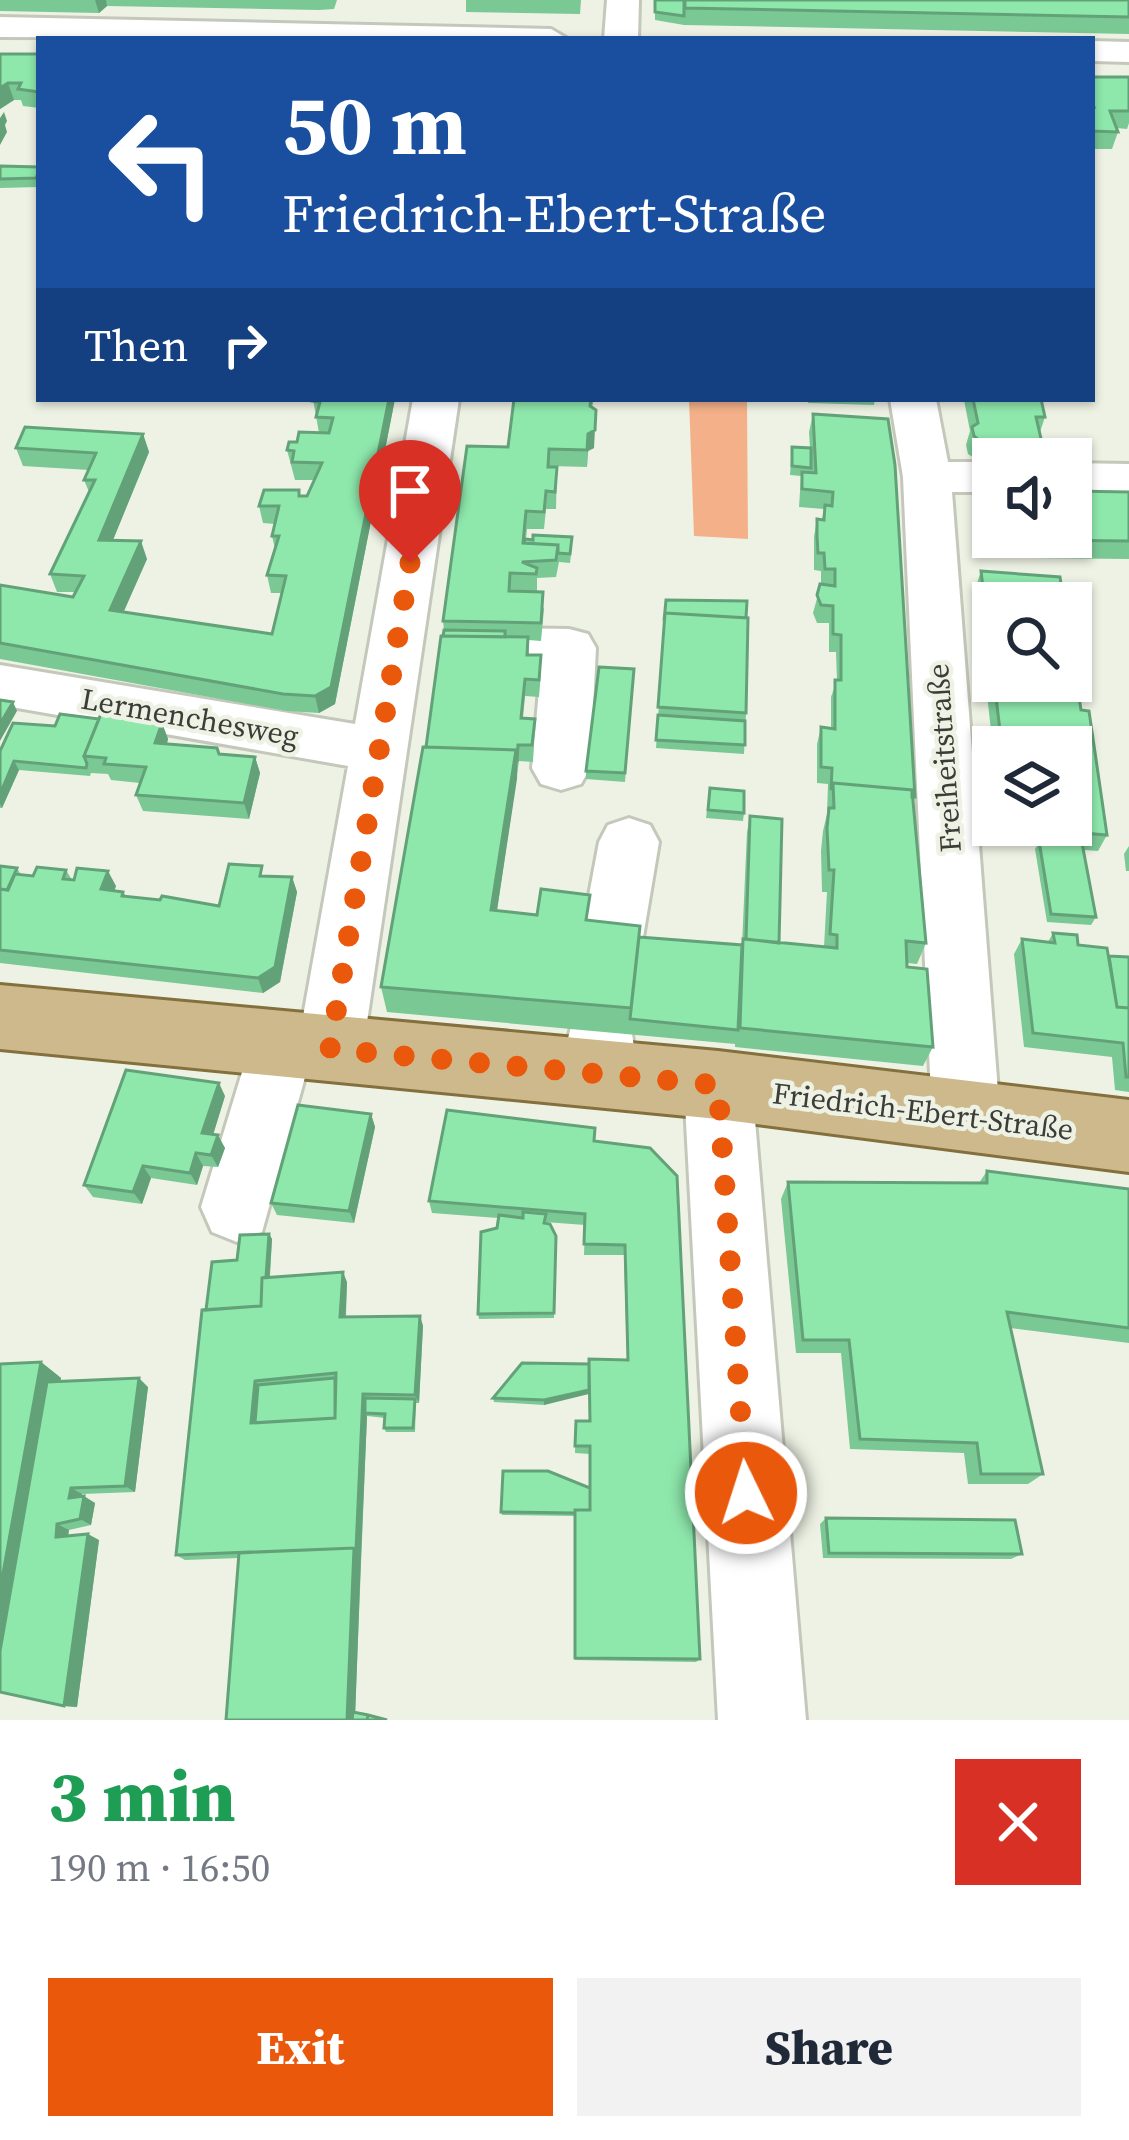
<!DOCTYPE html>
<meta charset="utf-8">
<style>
:root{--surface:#fff;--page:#f2f2f3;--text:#1f2937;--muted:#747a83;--accent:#ea580c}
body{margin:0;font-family:"Source Serif 4",serif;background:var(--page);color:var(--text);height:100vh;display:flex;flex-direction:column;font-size:45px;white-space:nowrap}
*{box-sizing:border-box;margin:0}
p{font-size:39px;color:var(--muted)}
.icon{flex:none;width:66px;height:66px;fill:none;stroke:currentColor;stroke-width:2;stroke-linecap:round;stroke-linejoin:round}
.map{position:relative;height:1720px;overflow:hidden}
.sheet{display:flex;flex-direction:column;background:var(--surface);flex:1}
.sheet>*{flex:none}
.hud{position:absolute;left:36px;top:36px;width:1059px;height:366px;border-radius:0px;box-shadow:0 3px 9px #0004;background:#1a4fa0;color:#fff;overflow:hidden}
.fabs{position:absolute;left:972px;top:438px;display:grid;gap:24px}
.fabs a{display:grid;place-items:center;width:120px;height:120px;border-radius:0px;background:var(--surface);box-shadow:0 3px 9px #0004;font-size:60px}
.pin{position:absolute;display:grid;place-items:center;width:102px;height:102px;color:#fff;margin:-123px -51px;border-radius:50% 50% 50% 0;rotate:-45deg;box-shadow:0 0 12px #0007}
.pin .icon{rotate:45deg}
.me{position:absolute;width:132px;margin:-66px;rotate:356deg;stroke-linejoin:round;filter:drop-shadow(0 0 9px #0008)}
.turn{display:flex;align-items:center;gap:42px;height:252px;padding:0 48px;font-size:54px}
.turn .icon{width:156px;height:156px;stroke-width:2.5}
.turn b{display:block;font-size:84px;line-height:102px}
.then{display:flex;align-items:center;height:114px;padding:0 48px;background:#0003;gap:24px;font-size:45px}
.round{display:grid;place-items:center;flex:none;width:126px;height:126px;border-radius:0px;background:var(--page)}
.summary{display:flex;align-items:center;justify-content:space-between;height:204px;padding:0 48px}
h1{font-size:72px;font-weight:800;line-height:90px;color:#1e9e55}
.button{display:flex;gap:24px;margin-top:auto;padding:24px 48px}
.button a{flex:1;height:138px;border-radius:0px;background:var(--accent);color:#fff;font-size:48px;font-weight:800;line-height:138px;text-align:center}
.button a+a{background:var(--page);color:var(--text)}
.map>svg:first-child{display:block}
</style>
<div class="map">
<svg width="1129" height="1720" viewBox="0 0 1129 1720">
<rect width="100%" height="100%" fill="#eef2e4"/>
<path fill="#f4b189" d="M689 399H747L748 539 694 536Z"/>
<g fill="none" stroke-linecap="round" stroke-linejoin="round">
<g stroke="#c4c8ba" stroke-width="6">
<path id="minor" d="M607 0H639L638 39H604Z
M0 17 551 29 568 39 0 37Z
M1092 41 1129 42V62L1092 61Z
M413 399H459L363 1049 353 1070 330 1079 307 1070 262 1232 237 1242 212 1232 201 1207 257 1023 280 1014 302 1022 348 766 0 705V665L355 724Z
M890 399H936L948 462H993V492H952L1000 1118 990 1141 966 1150 942 1141 932 1118 903 477Z
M1071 463 1129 464V494L1071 493Z
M505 628 569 629 588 634 596 648 590 768 581 784 561 790 541 784 532 768 541 667 486 661 478 647 486 633Z
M629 818 650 825 659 842 641 949 632 968 610 976 588 968 579 949 599 842 608 825Z
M601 1002 624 1010C638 1039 636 1067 623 1096L599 1105 575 1096C562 1066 564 1039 578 1010Z
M718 1054 742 1063 752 1085 806 1720H718L684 1085 694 1063Z"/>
</g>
<g stroke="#84703d" stroke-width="6">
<path id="major" d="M0 985 718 1051 1129 1100V1172L718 1119 0 1049Z"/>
</g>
<use href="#minor" fill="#fff" fill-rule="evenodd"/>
<use href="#major" fill="#cdb98c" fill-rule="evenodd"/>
</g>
<path fill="#7ac894" d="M0 0H337L334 9 319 10 107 6 99 13 0 11Z
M466 0H581L580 14 466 12Z
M655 0H1129V34L684 25 655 20Z
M0 54H39V108L23 106 21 100H14L0 109Z
M1092 77H1129V123L1127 129 1117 128 1118 132 1112 149H1092Z
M0 166 39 167V187L0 188Z
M313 399H395L335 704 319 713 287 711 0 659V585L73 597 75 592H57L50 574 89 492 84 480 89 470 23 466 16 448 143 434 149 452 113 540 147 559 123 612 272 634 282 593H271L267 575 275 549 272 536 275 524 263 523 259 506 301 496H307L315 480H295L287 450 297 442 319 433Z
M514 399H594L592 408 594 448 588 451 587 467 550 466 557 467 556 509H546L544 529H527L526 539 572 537V546L570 563 559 562 556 577 537 578V592L544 609 541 641 528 640 529 655 541 672 539 697 525 696 523 718 535 719 533 762 519 761 497 911 589 920 639 938 742 945 747 832 750 816 779 943 824 947 827 892H822L821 851 823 831 827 814 828 784 817 783V744L821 727 831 728V697L837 680 836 652H829V623H817L813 613 821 584V571L814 570V537L817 519H822L824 509 799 507 801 476 790 475 792 447 810 448 809 432 813 414 915 797 913 803 926 943 917 964 907 963 933 1047 923 1066 735 1047V1041V1044L387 1012 381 987 426 747 444 630 443 621 508 447Z
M807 399H875L874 405 808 403Z
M947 399H1041L1045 417 1040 432 1042 443 1037 459 977 460 968 454 966 445 970 431 964 400Z
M1129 492V559L1031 558 1025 537H1071Z
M981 571 993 603V681H1071L1081 710 1107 835 1098 851 1084 850 1096 917 1091 925 1047 922 1035 849 1037 846 1004 843 1002 825H1071V747L993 748 975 589Z
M666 600 746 713 744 754 656 748Z
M634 669 625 782 586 779V771Z
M99 719 162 723 168 739 167 744 219 754 255 757 260 773 249 819 143 811 136 795 140 783 111 780 108 774 91 773 90 776 19 770 2 808H0V751Z
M710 788 744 813 743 821 706 818Z
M1129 846V871H1126L1124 854Z
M0 866 17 868 21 875 33 876 66 870 72 880 116 886 114 891 123 892 126 896 219 906 265 876 292 877 297 892 280 982 263 993 0 963Z
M1053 933 1078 945 1109 956 1129 957V1092L1115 1090 1112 1057 1024 1047 1014 954 1022 939 1048 942Z
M225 1096 213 1134 225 1148 218 1167 203 1166 197 1185 151 1178 142 1204 93 1197 84 1185Z
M371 1114 375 1127 354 1223 277 1215 271 1203Z
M594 1141 650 1148 700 1659 696 1662 575 1660V1516L502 1515 501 1512 589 1487 590 1454 575 1453 576 1421H589V1392L544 1405 494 1402 493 1398 589 1364 627 1360 624 1255H584L585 1225 545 1222 556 1236 554 1318 479 1319 478 1314 498 1218 432 1213 429 1201Z
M987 1171 1129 1189V1343L1010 1328 1043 1474 1028 1484H968L964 1453 850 1449 841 1353H796L781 1199 788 1182 979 1183Z
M269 1234 272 1239 270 1277 347 1282 346 1317 420 1316 423 1326 419 1403H416L415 1432H386L384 1428 385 1418 367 1416 355 1713 226 1720 239 1558 185 1560 176 1555 237 1260Z
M41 1362 61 1378 60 1381 148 1387 135 1492 82 1494V1497L95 1503 91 1525 69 1530 68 1536 99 1540 77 1707 64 1706Z
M826 1518 1022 1554 1011 1559 823 1558 820 1524Z"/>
<path fill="#63a278" d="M95 0H106L107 6 99 13Z
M8 83 14 100 0 109V88Z
M4 112 7 121 5 125 7 132 0 145V118Z
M389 399H395L335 704 319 713 315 696Z
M596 410 594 448 588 451 587 467 588 434Z
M143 434 149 452 106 557 99 540Z
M141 541 147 559 117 627 110 610Z
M13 702 17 711 0 741V724Z
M162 723 168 739 162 760 155 743Z
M518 745 517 779 493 936 491 910Z
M255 757 260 773 249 819 244 803Z
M14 761 19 770 2 808 0 804V794Z
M108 871 116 886 109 905 101 889Z
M292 877 297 892 280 982 263 993 258 978Z
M219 1083 225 1096 210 1145 202 1133Z
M371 1114 375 1127 354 1223 349 1211Z
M218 1135 225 1148 218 1167 211 1155Z
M196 1153 203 1166 197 1185 190 1173Z
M143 1166 151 1178 142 1204 133 1192Z
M269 1234 272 1239 267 1316 264 1311Z
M343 1272 347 1282 345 1327 340 1317Z
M420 1316 423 1326 419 1403 415 1395Z
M41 1362 61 1378 7 1692 0 1691V1590Z
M139 1378 148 1387 135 1492 125 1486Z
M255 1381 262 1389 259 1426 251 1423Z
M589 1390V1394L544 1405V1400Z
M363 1394 368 1403 365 1413 367 1416 361 1556 356 1550Z
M71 1488 82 1494 81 1504 69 1498Z
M84 1496 95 1503 91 1525 80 1519Z
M57 1524 69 1530 67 1542 56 1537Z
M88 1534 99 1540 77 1707 64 1706Z
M354 1548 361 1556 355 1720H347Z"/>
<path fill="#8ee8ac" stroke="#63a278" stroke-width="3" fill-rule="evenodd" d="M655 0H684V16L655 12Z
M685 0H1129V17L685 8Z
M0 54H39V92L18 89 21 83H8L0 88Z
M1092 77H1129V111H1110L1118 132 1092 131V107H1094L1092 103Z
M0 166 39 167V171L36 178 0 179Z
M313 399H389L331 687 315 696 283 694 0 643V585L73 597 84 576 50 574 95 480H84L96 453 16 448 25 427 143 434 99 540 141 541 110 610 272 634 286 576 267 575 279 536H272L279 506H259L264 490H299V496H307L322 463 292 462 294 451 287 450 289 442H297L299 432 329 433 333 418 316 417 320 402 312 401Z
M514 399H591L590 406 596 410 595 430 588 434 587 450 549 449 548 467H557L555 492 546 491 544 512 526 511 523 543 558 545 556 560 522 562 537 568 536 574 510 573 509 591 543 592 541 623 443 621 467 446 508 447Z
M973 399H1041L1045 417H1036L1042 443H982L974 436 972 427 978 423Z
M813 414 888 419 895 465 915 797H912V790L833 783 831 790 832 768 821 767V727L835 729V680H841V635L833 634V606L821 605 817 595 820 584 835 586V569H825L824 553H818L817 536V519L824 520 825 505 832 506 833 492 802 489V472L816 473Z
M792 447 811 448V468L792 466Z
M1071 491 1129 492V541L1037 540 1036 537H1071Z
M533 535 572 537 570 554 558 553V545L524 543 525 539 533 540Z
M981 571 1060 577 1064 603H993V672Z
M666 600 747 601 746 618 665 613 664 621Z
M665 613 748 618 746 713 658 707Z
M444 630 505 631V637L443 636Z
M441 636 528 637 527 655H541L539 680 525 679 521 718 535 719 532 745H518L517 762 516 750 426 747Z
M1071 646 1081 710 1089 711 1107 835 1011 827V825H1071V747H1002L994 681H1071Z
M599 667 634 669 625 773 586 771Z
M0 700 13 702 0 724Z
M102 711 162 723 155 743 217 748 219 754 255 757 244 803 136 795 146 767 104 764 106 758 84 756Z
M60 714 99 719 84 756 87 764 86 768 14 761 0 794V751L13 723 55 726Z
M658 715 745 721V745L656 740Z
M423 747 516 750 491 910 537 915 541 889 590 895 586 920 640 926 631 1008 381 987Z
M833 783 912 790 926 943 906 941 907 967 927 969 933 1047 740 1028 743 939 837 948V935L830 934 834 870H829L827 828 829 808H834Z
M710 788 744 791V813L708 810Z
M750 816 782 819 779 943 746 939Z
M1039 841 1082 843 1096 917 1051 914Z
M229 864 262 866 260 876 292 877 275 967 258 978 0 950V889L8 890 15 874 33 876 37 867 66 870 63 879 74 880 77 868 108 871 101 889 123 892 122 896 160 900 162 896 219 906Z
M0 866 17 868 7 890 0 889Z
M1053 933 1077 935 1078 945 1107 948 1117 1007 1129 1008V1077H1126L1123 1043 1033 1033 1022 939 1055 943Z
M639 937 742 945 738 1030 630 1019Z
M1109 956 1129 957V1008L1117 1007Z
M126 1070 219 1083 202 1133 218 1135 211 1155 196 1153 190 1173 143 1166 133 1192 84 1185Z
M298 1105 371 1114 349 1211 271 1203Z
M447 1110 595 1128 594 1141 650 1148 677 1176 700 1659 575 1658V1510H590V1446H575L576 1421H590L589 1359 628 1360 625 1245 584 1244 585 1214 429 1201Z
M987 1171 1129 1189V1328L1007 1312 1043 1474H981L977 1443 860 1439 849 1340H803L788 1182 987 1183Z
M523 1212 546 1214 544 1223 550 1224 556 1236 554 1313 478 1314 481 1232 497 1228 499 1215 523 1218Z
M269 1234 266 1277 262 1278 261 1306 206 1310 212 1262 237 1260 240 1235Z
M343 1272 340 1317 420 1316 415 1395 363 1394 356 1550H354V1548L176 1555 202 1310 261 1306 262 1278ZM336 1373 335 1418 251 1423 255 1381Z
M41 1362 0 1590V1364Z
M522 1363 589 1364V1390L544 1400 493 1398Z
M139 1378 125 1486 71 1488 69 1498 84 1496 80 1519 57 1524 56 1537 88 1534 64 1706 0 1692V1651L47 1382Z
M335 1378V1418L255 1423 258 1385Z
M365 1398 415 1399 413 1428H384L385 1414 365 1413Z
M503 1471H548L590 1488V1510H575V1513L501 1512Z
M826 1518 1015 1520 1022 1554 829 1553Z
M354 1548 347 1720H226L239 1553Z
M353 1712 368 1715 367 1720H352Z
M368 1715 387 1720H367Z"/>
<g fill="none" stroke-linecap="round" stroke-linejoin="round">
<path stroke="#ea580c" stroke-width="21" stroke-dasharray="0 37.8" d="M410 563 330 1049 718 1085 746 1493"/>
</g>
<g text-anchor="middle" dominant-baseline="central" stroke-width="9" stroke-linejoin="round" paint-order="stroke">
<g font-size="30" fill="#3c3d38" stroke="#eef2e4">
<text transform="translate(190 717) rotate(10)">Lermenchesweg</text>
<text transform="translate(944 758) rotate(-94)">Freiheitstraße</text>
<text transform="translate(923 1111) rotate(7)">Friedrich-Ebert-Straße</text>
</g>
</g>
</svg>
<div class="fabs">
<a><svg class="icon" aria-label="sound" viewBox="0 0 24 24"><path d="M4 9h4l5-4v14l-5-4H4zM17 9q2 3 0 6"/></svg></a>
<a><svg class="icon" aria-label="search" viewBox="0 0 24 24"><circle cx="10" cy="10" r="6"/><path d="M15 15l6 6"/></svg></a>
<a><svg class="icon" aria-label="layers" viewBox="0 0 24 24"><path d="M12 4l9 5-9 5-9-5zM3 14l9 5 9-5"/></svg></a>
</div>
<div class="pin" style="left:410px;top:563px;background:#d93025"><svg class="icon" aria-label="arrive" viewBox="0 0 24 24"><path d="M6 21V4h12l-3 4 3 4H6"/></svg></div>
<svg class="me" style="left:746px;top:1493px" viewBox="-20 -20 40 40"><circle r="17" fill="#ea580c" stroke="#fff" stroke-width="3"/><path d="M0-11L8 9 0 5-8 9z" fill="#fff"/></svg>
<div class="hud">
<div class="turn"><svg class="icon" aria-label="left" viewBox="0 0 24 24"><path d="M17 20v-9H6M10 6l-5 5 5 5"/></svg><div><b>50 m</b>Friedrich-Ebert-Straße</div></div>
<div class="then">Then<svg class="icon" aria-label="right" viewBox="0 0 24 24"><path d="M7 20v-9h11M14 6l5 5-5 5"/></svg></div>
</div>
</div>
<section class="sheet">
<div class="summary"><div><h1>3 min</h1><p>190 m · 16:50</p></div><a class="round" style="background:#d93025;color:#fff"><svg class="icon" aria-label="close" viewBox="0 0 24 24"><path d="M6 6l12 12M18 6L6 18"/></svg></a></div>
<div class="button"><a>Exit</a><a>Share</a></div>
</section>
